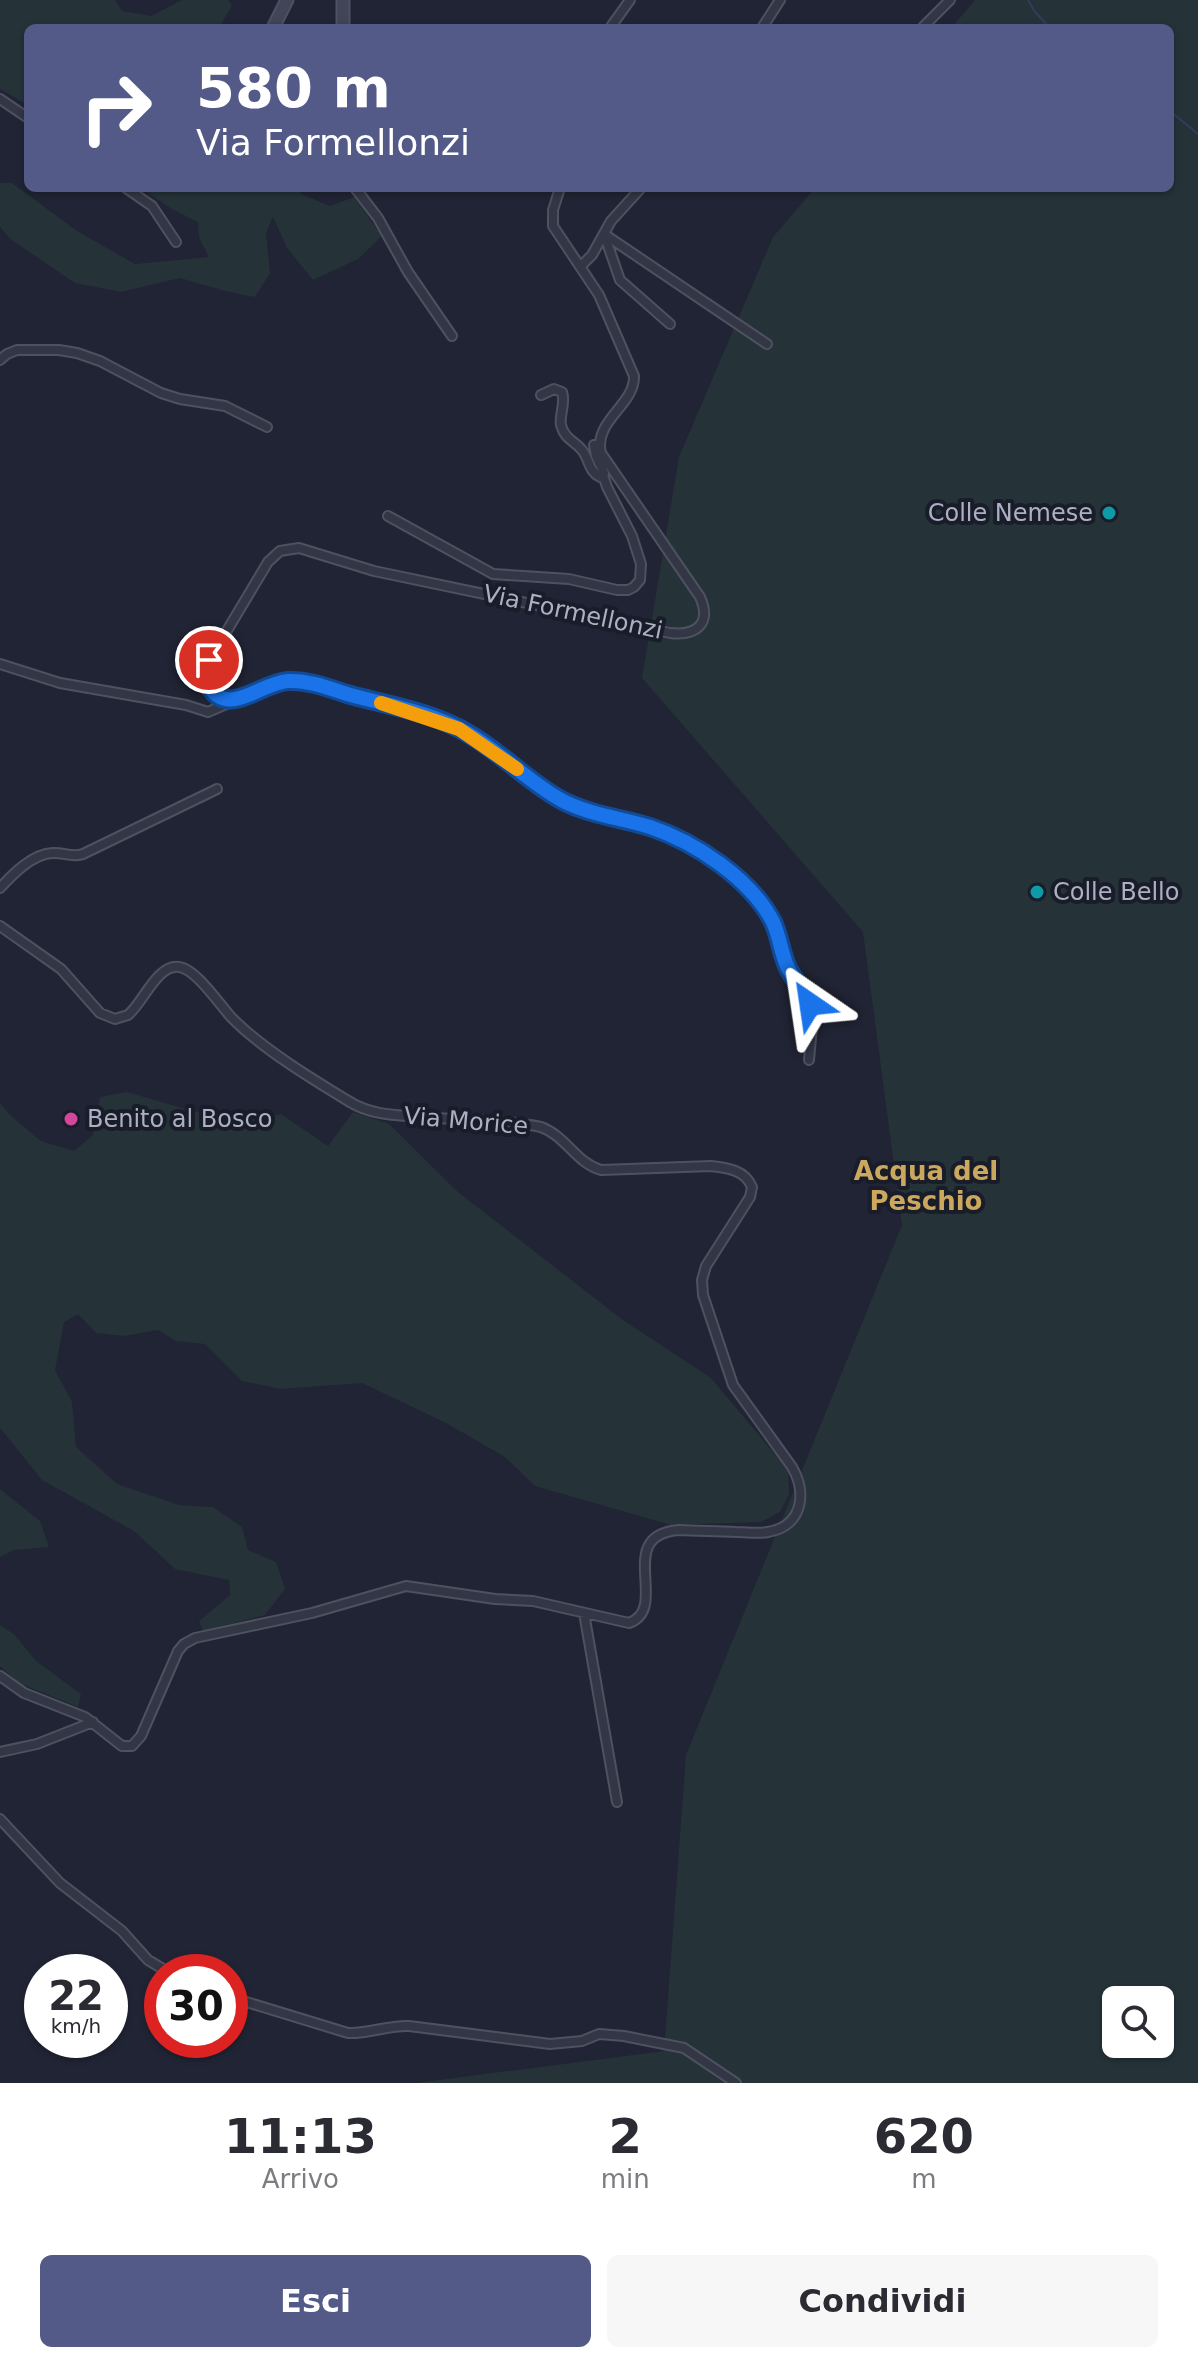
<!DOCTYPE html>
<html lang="it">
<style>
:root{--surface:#fff;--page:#f7f7f7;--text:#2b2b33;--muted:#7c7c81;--accent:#535a88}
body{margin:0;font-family:"DejaVu Sans",sans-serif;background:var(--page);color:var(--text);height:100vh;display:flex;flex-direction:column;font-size:30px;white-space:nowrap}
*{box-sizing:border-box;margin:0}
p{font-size:26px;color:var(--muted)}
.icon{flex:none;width:44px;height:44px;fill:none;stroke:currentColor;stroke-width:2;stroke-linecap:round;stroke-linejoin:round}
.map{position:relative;height:2083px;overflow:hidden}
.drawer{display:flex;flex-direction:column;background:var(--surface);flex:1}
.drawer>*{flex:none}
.guide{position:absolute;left:24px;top:24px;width:1150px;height:168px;border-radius:12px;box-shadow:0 2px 6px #0004;background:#535a88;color:#fff;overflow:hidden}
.buttons{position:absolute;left:1102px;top:1986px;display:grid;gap:16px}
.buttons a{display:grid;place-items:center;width:72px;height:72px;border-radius:12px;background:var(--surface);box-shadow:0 2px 6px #0004;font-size:40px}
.speed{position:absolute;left:24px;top:1954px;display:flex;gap:16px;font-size:40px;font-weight:700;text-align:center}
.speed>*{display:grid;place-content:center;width:104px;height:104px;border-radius:50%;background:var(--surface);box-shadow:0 2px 6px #0004;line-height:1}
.speed small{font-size:20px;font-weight:400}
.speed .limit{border:12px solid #d22;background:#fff;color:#111}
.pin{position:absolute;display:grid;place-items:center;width:68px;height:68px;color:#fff;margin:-34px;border:4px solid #fff;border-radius:50%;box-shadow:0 2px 8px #0007}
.me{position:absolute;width:88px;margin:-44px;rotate:328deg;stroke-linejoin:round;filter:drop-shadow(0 0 6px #0008)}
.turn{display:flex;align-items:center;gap:28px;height:168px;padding:0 40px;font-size:36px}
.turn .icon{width:104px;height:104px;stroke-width:2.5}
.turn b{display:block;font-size:56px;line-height:68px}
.eta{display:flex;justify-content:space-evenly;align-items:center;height:136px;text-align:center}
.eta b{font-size:48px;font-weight:800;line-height:56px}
.button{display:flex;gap:16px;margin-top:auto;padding:16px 40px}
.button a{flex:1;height:92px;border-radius:12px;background:var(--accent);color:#fff;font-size:32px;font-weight:800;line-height:92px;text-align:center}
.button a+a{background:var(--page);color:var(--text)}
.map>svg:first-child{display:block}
</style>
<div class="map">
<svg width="1198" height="2083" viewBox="0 0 1198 2083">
<rect width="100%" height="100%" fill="#202434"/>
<path fill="#253238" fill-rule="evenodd" d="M0 0H115L122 11 151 16 182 0H228L232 5 219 28H28V105L0 89Z
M975 0H1198V2083H416L664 2051 686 1755 902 1225 863 932 642 678 679 457 773 237 815 188H1170V28H951ZM1116 2000H1160V2044H1116Z
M0 183H12L77 231 135 264 209 257 199 237 198 222 172 209 140 188H298L301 194 330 206 354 197 382 236 358 259 313 280 287 248 273 217 266 233 270 273 255 297 225 291 180 278 121 292 75 283 10 239 0 227Z
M127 1092 196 1112 244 1121 281 1114 328 1146 353 1112 389 1124 458 1192 623 1320 711 1378 788 1470 789 1494 780 1512 761 1522 671 1525 535 1486 505 1457 446 1423 362 1383 281 1389 242 1381 205 1344 176 1341 158 1330 124 1336 96 1333 78 1314 64 1322 55 1370 72 1402 76 1447 117 1484 179 1505 213 1507 242 1527 248 1550 276 1562 285 1589 265 1615 203 1631 199 1621 230 1595 229 1580 175 1569 134 1531 42 1480 0 1428V1103L10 1115 41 1141 74 1151 93 1135 100 1097Z
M0 1489 40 1521 49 1547 14 1550 0 1557Z
M0 1625 14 1634 36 1661 81 1694 78 1707 19 1683 0 1666Z"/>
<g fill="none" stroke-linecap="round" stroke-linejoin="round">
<path stroke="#343c5a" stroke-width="2" d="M1028 0 1035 12 1050 28
M1170 111 1198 134"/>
<g stroke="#4e5160" stroke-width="12">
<path id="minor" d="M610 28 630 0
M762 28 780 0
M922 28 950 0
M0 99 28 118
M126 188 152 206 176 242
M355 188 378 218 408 272 452 336
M604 234 767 344
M604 234 620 280 670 324
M581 266 592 255 611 221 641 188
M0 360 7 354 17 350H59L77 353 100 361 161 393 180 399 225 406 267 427
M541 395 554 389 562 392C566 404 559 414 561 425 565 440 574 440 582 450 590 460 588 471 600 477L604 473 596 456 594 445
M388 516 493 574 569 579 617 590H628L634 587 640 580 641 564 632 536 607 487 603 475
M0 664 60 683 186 705 208 712 273 684 298 681 411 711 459 729 561 799 589 812 649 827 683 841 708 855 729 872 768 914 776 929 788 969 810 1002 812 1027 809 1060
M234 700C214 702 203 682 207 664L268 562 280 551 299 548 374 571 670 633C696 636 712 624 700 597L601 453C593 421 635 405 634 376L599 295 553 226V210L560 188
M0 888C12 875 32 854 52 853 64 852 71 858 83 854L217 789
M0 926 61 969 100 1013 115 1019 128 1015C143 1003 157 964 179 967 195 968 220 1005 231 1017 261 1048 312 1079 350 1102 371 1115 396 1115 420 1117 460 1120 502 1119 541 1127 566 1136 576 1163 601 1170L711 1166C728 1168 745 1170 752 1187L750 1197 706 1266 702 1280 703 1295 733 1385 792 1467C807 1493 803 1526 768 1532 758 1534 747 1532 736 1532 717 1531 698 1531 679 1530 613 1535 671 1608 629 1623L533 1601 495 1599 406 1586 312 1613 195 1638 184 1644 178 1651 141 1736 132 1746H122L85 1717 24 1693 0 1676
M584 1613 617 1802
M0 1752 37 1744 93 1722
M0 1819 60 1883 122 1931 148 1960 168 1972
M230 1997 348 2033C369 2034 388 2025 409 2026L550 2044 582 2041 599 2034 624 2036 684 2048 736 2083"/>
</g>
<g stroke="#4e5160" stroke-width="15">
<path id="secondary" d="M273 28 287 0
M343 28V0"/>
</g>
<use href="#minor" stroke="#333645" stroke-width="8"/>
<use href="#secondary" stroke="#414558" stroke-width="11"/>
</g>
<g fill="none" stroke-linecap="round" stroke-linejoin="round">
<g stroke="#114b97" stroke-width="20">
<path id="route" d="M209 660C205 670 204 679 211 689 230 716 263 682 288 681 308 680 329 688 347 694 387 705 433 712 469 734 502 753 529 783 563 801 591 815 621 818 650 827 695 842 751 879 773 922 780 937 781 954 788 968 794 981 806 991 810 1004"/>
</g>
<use href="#route" stroke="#1a73e8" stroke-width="14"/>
<path stroke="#f59e0b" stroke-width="14" d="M381 703 459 729 517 769"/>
</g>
<g fill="#0f9aa8" stroke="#191c29" stroke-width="3">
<circle cx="1109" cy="513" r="8"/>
<circle cx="1037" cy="892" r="8"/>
</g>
<circle fill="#d1479c" stroke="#191c29" stroke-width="3" cx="71" cy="1119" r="8"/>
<g text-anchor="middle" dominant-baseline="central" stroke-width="8" stroke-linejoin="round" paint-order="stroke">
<g font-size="24" fill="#adb0c2" stroke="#191c29" text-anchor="start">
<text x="1093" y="513" text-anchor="end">Colle Nemese</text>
<text x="1053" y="892">Colle Bello</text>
<text x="87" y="1119">Benito al Bosco</text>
</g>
<g font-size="24" fill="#adb0c2" stroke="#191c29">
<text transform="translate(573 612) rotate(12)">Via Formellonzi</text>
<text transform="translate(466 1121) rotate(5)">Via Morice</text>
</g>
<g font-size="26" font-weight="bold" fill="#cca75e" stroke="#191c29">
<text x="926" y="1171">Acqua del<tspan x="926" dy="30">Peschio</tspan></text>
</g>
</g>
</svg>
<div class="buttons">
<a><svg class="icon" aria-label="search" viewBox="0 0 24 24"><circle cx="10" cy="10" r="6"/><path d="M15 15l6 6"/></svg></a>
</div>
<div class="speed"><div>22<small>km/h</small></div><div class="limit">30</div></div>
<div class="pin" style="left:209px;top:660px;background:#d93025"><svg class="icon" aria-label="arrive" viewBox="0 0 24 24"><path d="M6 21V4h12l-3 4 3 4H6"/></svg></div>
<svg class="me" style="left:810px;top:1004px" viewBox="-20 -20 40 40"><path d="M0-17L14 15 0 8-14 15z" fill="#1a73e8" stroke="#fff" stroke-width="4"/></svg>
<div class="guide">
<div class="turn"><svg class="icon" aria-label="right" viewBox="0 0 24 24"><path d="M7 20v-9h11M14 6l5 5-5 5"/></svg><div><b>580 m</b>Via Formellonzi</div></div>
</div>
</div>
<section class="drawer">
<div class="eta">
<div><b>11:13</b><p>Arrivo</p></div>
<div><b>2</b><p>min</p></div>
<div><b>620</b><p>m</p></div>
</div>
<div class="button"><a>Esci</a><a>Condividi</a></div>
</section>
